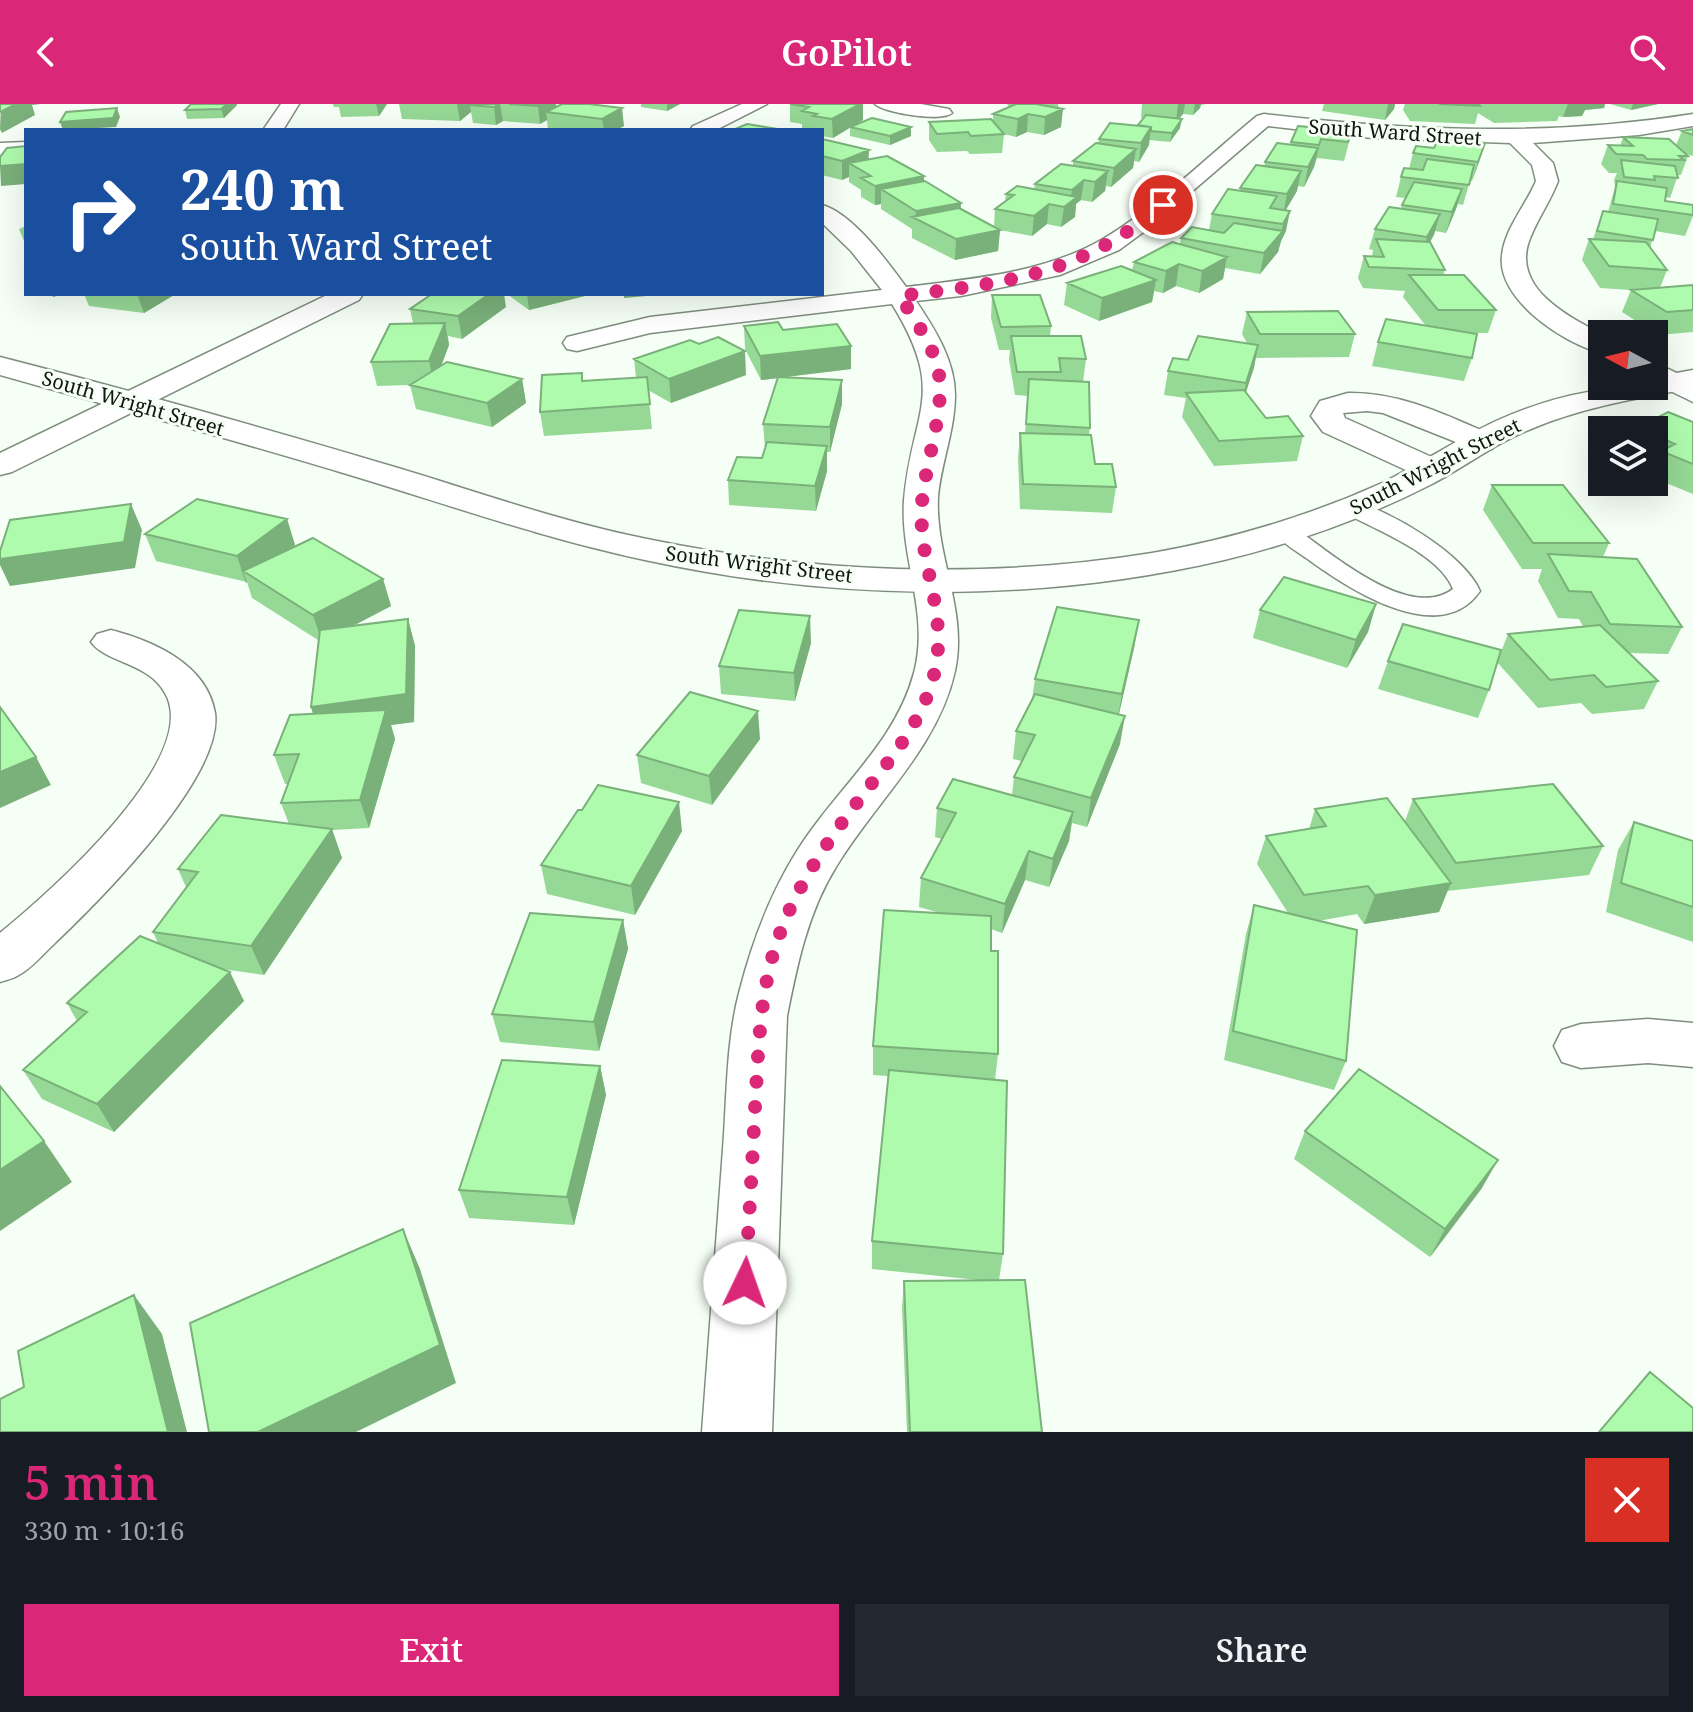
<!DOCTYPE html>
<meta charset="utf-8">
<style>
:root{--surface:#171b24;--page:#242831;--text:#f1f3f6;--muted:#9ea1a6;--accent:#db2777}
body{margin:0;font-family:"Noto Serif",serif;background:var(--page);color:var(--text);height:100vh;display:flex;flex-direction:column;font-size:30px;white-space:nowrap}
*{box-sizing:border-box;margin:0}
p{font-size:26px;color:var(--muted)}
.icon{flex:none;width:44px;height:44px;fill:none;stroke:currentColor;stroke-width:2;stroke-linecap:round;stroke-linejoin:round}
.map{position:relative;height:1328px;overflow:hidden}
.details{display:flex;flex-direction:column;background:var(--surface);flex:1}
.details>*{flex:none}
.banner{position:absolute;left:24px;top:24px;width:800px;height:168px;border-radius:0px;box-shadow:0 8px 32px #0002;background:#1a4fa0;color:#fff;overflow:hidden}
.needle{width:52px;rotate:277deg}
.tools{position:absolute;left:1588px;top:216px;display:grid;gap:16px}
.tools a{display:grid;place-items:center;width:80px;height:80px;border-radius:0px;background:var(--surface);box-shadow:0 8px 32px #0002;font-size:40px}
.pin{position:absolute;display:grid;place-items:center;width:68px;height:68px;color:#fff;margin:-34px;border:4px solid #fff;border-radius:50%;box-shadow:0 2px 8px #0007}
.me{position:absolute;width:88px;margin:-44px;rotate:3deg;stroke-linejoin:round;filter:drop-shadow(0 0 6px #0008)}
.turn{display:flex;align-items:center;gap:28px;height:168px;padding:0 24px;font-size:36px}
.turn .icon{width:104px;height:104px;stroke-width:2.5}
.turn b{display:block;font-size:56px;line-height:68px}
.round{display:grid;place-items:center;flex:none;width:84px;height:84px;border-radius:0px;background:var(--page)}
.summary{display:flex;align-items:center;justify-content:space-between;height:136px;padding:0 24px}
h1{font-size:48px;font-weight:600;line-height:60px;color:var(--accent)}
.primary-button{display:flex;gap:16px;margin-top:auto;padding:16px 24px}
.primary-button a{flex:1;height:92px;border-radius:0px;background:var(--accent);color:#fff;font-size:32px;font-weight:600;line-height:92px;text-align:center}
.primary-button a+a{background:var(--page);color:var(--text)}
header{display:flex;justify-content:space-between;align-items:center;height:104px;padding:0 24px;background:var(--accent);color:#fff;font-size:36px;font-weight:600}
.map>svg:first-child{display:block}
</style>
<header><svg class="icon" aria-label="back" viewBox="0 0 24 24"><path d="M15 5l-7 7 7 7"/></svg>GoPilot<svg class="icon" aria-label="search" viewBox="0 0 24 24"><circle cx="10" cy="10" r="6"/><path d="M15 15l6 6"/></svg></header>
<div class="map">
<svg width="1693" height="1328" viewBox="0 0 1693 1328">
<rect width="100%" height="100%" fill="#f5fff5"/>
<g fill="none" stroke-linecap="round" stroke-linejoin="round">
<g stroke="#7f8d7e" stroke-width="3">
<path id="lane" d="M1353 397C1391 407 1464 450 1480 487 1440 545 1349 485 1309 456 1298 448 1283 440 1275 429L1279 424H1295C1332 450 1410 518 1453 485 1440 450 1376 426 1345 409L1341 404 1345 399Z"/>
</g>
<g stroke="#7f8d7e" stroke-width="3">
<path id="street" d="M281 0H299L283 26H263Z
M742 0H767L716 26H690L693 22Z
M875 0H921L949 5 952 9C942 18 884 9 875 0Z
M1264 10C1408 27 1549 33 1693 10V22L1639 31 1533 39 1553 59 1558 77C1550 99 1535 118 1528 140 1515 186 1569 213 1602 230V249C1564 240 1496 195 1502 151 1505 124 1526 101 1536 77L1532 61 1510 39 1372 34 1268 22 1153 121 1119 146 1060 171 961 192 916 197C935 225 955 257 955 291 955 326 941 359 938 393 935 453 968 506 955 567 938 644 875 698 836 763 808 808 797 861 787 912L772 1328H702C709 1234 716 1139 723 1045 727 994 726 939 739 889 754 830 776 774 812 725 849 674 897 632 914 569 930 509 900 456 904 396 912 305 948 291 892 200L650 229 577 247 567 245 563 239 567 233 650 213 882 186 851 147 822 119V101C852 109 888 158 906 183 971 175 1045 169 1103 135 1158 102 1207 53 1257 12Z
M26 38V50L0 51V39Z
M329 190H363L359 196 12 368 0 371V349Z
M1654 258 1693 277V298L1654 279Z
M1348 289C1400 288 1446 311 1492 331L1497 338 1492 345 1481 348 1383 309 1367 307 1343 309 1345 314 1445 359 1449 366 1445 373 1433 376 1421 373 1323 328 1311 312 1320 297Z
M111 526C153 537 207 560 215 609 224 673 98 798 54 840 43 850 31 865 17 872 12 875 5 876 0 878V829C47 791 203 654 165 589 148 558 106 559 91 538L97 530Z
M1648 915 1693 919V963L1648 959 1581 964 1562 958 1554 942 1562 926 1581 920Z"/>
</g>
<g stroke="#7f8d7e" stroke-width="3">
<path id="secondary" d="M0 253C133 287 267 325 398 364 481 389 562 418 647 435 811 469 986 476 1152 449 1232 435 1309 412 1382 379 1421 360 1457 335 1496 317 1547 294 1598 282 1654 282V273L1693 266V284C1638 294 1583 303 1531 325 1495 339 1465 363 1430 381 1365 414 1295 439 1224 456 1036 500 833 497 645 456 541 434 441 398 340 368 227 334 113 303 0 271Z"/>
</g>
<use href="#lane" fill="#fff" fill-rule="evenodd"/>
<use href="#street" fill="#fff" fill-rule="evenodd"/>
<use href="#secondary" fill="#fff" fill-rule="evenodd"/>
</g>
<path fill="#96d896" d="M333 0H387L379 12 341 13 339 3H334Z
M399 0H556V3L562 0 624 22 616 26H548L547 16 540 20 503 17 496 21 473 19 471 8 460 17 402 15Z
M641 0H680L667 7 641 3Z
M790 0H863V16L852 22 911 23V32L890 41 850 32V23L833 34 822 32V26L802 25V20L790 18Z
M1007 0H1058L1061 23 1044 31 1027 28 1016 33 1004 30 1002 49 970 50 967 47 937 48 929 36V18L993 17V10L1009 3Z
M1142 0H1206L1201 1 1200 4 1193 11 1183 10 1179 15 1180 24 1170 38 1149 36V41L1139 58 1134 57 1133 64 1111 83 1106 82 1105 87 1092 98 1081 96 1076 100 1075 113 1061 123 1047 120 1032 132 1000 126 998 147 955 156 912 134V125L881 105V100L875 101 861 93V86L849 78V73L842 76 822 71V35L869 46 868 56 924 72V78L961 99 960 104 994 122 995 105 1005 98 1006 90 1034 85 1035 80 1073 62V57L1098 40 1099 35 1138 21 1144 14H1141Z
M1324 0H1395L1394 5 1385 16 1322 7Z
M1405 0H1605L1604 4 1585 6 1582 12 1563 13 1559 12 1557 17 1494 19 1478 9 1475 20 1410 17 1403 6Z
M1610 0H1658L1631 6Z
M237 1 224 14 187 15 185 6Z
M1693 25V52L1686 50 1688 52 1681 71H1678L1670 94 1666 93 1665 97 1693 101V112L1685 132 1655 127 1650 144 1667 166 1660 184 1693 181V228L1658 231 1622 208 1631 186 1600 184 1582 156 1589 135H1593L1603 107 1608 108 1615 83 1614 76 1617 69H1609L1601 60 1608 41 1620 42 1623 33 1676 41 1682 27Z
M1352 27 1344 57 1317 54 1314 63 1304 83 1298 82 1297 87 1285 106 1286 127 1281 137 1278 148 1260 170 1225 164 1223 175 1199 189 1176 182 1163 189 1154 187 1152 198 1099 217 1064 201 1067 179 1132 166 1134 158 1180 140 1181 134 1209 126 1212 110 1240 87V84L1264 63 1265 58 1290 41 1291 38Z
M1413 49 1479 58 1472 77H1470L1463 101 1458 100 1446 129 1435 127 1430 138 1445 166 1443 171 1496 206 1488 229H1473L1472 254 1464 277 1372 262 1378 238 1426 222 1403 193 1405 187 1363 184 1358 174 1364 152H1372L1373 146 1369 145 1375 125 1401 104 1405 94 1396 93 1401 73 1409 65Z
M26 122V142L19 125Z
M84 190H174V191L144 209 89 202Z
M507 190H593L529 206Z
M992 191 1051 222 1050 232 1086 255 1083 278 1090 324 1089 331 1095 360 1116 383 1112 409 1020 405 1018 354 1020 329H1025L1028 292 1015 291 1009 255 1010 246H999L991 214Z
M506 203 462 235 448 232 449 241 441 262 522 275 526 299 492 323 416 305 410 281 377 282 371 258 413 219 410 205Z
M1247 208 1355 230 1349 253 1256 254 1246 288 1266 314 1303 332 1297 357 1214 362 1182 313 1186 294 1164 291 1168 267 1188 256 1247 239 1242 230Z
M744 222 783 226 851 265 782 273 842 300 830 348H827V367L816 407 729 401 728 376 762 354 765 345 763 320 778 274 761 276 745 245Z
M634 255 746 271 671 299 648 286 652 325 544 332 540 308 582 269 583 277 636 274Z
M1693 318V390L1654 374V326H1636L1637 324Z
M1492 381 1609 439 1603 453 1682 523 1668 550 1629 549 1658 577 1644 605 1592 610 1581 599 1538 604 1497 558 1489 586 1478 614 1378 585 1388 557 1499 553 1508 530 1583 522 1579 515 1558 514 1538 477 1542 465H1522L1483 406Z
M287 415 295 441 289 445 383 475 391 502 353 522 408 515 415 542 414 618 391 621 395 635 369 724 332 726 342 754 264 871 222 865 244 897 114 1028 42 995 23 966 77 917 67 899 158 839 153 828 186 783 178 765 289 720 281 699 288 680H285L274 651 313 610 311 603 318 536 252 494 247 478 156 457 145 430Z
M1376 500 1368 528 1347 564 1253 534 1260 506Z
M1139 516 1134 544 1119 610 1120 640 1087 723 1072 719 1069 737 1049 783 1025 776 1002 829 991 825V847L998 950 995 976 1003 1150 999 1176 1042 1328H907L902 1204 904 1177H988L872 1165V1137L888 972 873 971V942L940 809 919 803 921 774 942 735 935 733 937 704 1012 691 1014 673 1022 657 1013 655 1016 627 1032 595 1035 575Z
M811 539 795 597 721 590 719 562Z
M760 635 712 701 641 679 637 651Z
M1413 695 1603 742 1589 771 1447 787 1439 808 1364 820 1357 810 1318 817 1346 957 1334 986 1224 956 1246 830 1254 801 1288 809 1257 760 1266 732 1309 725 1315 705 1405 717Z
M1634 718 1693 737V838L1606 808 1618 746Z
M682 727 635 811 547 790 541 761Z
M623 816 628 845 599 947 500 938 492 910Z
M600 962 606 991 574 1121 469 1114 459 1086Z
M1305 1027 1482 1084 1430 1153 1294 1055Z"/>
<path fill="#7ab07a" d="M1 0H41L32 1 35 11 2 29 0 25Z
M227 0H237V1L224 14 221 5Z
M376 0H387L379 12Z
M457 0H472L470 1 471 8 460 17Z
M499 0H500L503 17 496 21 494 3Z
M542 0H556L557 9 546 8 547 16 540 20 538 2Z
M667 0H680L667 7Z
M860 0H863V16L833 34 832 15Z
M1178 0H1185L1183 10 1176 18Z
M1195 0H1201L1200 4 1193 11Z
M1388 0H1395L1394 5 1385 16Z
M1568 0H1605L1604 4 1585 6 1582 12 1563 13Z
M1633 0H1658L1631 6Z
M117 4 120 13 116 23 63 26 60 18Z
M622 4 624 22 616 26H604L602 15Z
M1063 5 1061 23 1044 31 1045 13Z
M1028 10 1027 28 1016 33 1018 15Z
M1182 15 1180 24 1170 38 1172 29Z
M911 23V32L890 41V32Z
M1151 23 1149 41 1139 58 1141 39Z
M1321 35 1314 63 1304 83 1308 63 1318 45Z
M1485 39 1479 58 1472 77 1478 58Z
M1136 45 1133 64 1111 83 1114 64Z
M869 46 868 65 849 59V73L842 76V57Z
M26 60V80L1 82 0 62Z
M1108 67 1105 87 1092 98 1095 78Z
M1301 67 1297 87 1283 111 1287 90Z
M924 72V92L881 85V100L875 101V82Z
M1084 76 1081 96 1076 100 1075 113 1061 123 1064 103 1070 98 1072 86Z
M1462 85 1456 105 1446 129 1452 108Z
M961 99 960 119 915 115 916 107Z
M1049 100 1047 120 1032 132 1034 112Z
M1290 107 1286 127 1281 137 1278 148 1260 170 1264 149 1281 129 1283 120Z
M1440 110 1434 131 1421 154 1427 133Z
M1000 126 998 147 955 156 956 135Z
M1227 153 1223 175 1199 189 1202 167Z
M1179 160 1176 182 1163 189 1166 167Z
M1156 176 1152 198 1099 217 1102 194Z
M52 190H65L53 193Z
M137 190H174V191L144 209Z
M489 190H504L506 203 462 235 458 212Z
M527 190H593L529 206Z
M624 190H658V191L624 194Z
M445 219 449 241 434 281 429 257Z
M1258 241 1254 264 1241 303 1246 279Z
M851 242V265L761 276 760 252Z
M745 247 746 271 671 299 669 275Z
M522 275 526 299 492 323 487 299Z
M842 276V300L830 348V323Z
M827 342V367L816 407 815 382Z
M131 400 142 426 135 464 10 482 0 461V455Z
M287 415 295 441 253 473 243 467 247 478 246 479 237 452Z
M383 475 391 502 322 538 313 511Z
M1376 500 1368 528 1347 564 1356 536Z
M810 512 811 539 795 597 794 569Z
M408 515 415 542 414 618 391 621 395 635 369 724 360 696 320 631 311 603Z
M1139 516 1134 544 1117 618 1122 590Z
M758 607 760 635 712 701 709 672Z
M1125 612 1120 640 1087 723 1091 694Z
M36 653 51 681 0 704V668Z
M679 698 682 727 635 811 631 782Z
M1073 708 1069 737 1049 783 1053 755Z
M332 725 342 754 264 871 251 842Z
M1029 747 1025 776 1002 829 1005 800Z
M1451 779 1439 808 1364 820 1375 791Z
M623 816 628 845 599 947 594 918Z
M230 868 244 897 114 1028 97 1000Z
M600 962 606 991 574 1121 567 1093Z
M44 1037 72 1078 0 1127V1066Z
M1498 1056 1482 1084 1430 1153 1445 1125Z
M403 1125 420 1165 456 1279 356 1328H258Z
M134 1191 162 1230 187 1328H168Z"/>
<path fill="#affbae" stroke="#7ab07a" stroke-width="2" d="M0 0H16L0 8Z
M191 0H227L221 5 185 6Z
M472 0H499L494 3 470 1Z
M509 0H542L538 2Z
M562 0H589L622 4 602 15 546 8Z
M790 0H860L832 15 813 12 817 10 802 7 809 3Z
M1016 0H1036L1063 5 1045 13 1028 10 1018 15 993 10Z
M1439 0H1479L1480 2Z
M117 4 113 14 60 18 66 8Z
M1146 11 1182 15 1172 29 1151 27V23L1138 21Z
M872 14 911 23 890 32 850 23Z
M991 15 1004 30 971 32 968 28 937 30 929 18Z
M1110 19 1151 23 1141 39 1099 35Z
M747 20 784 26H733Z
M1298 22 1352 27 1348 38 1321 35 1319 41 1291 38Z
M1693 25V31L1682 27Z
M1439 33 1485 39 1478 58 1413 49 1416 42 1434 44Z
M1623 33 1669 35 1688 52H1679L1684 56 1647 55 1643 51 1616 50 1608 41 1633 42Z
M822 35 869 46 842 57 822 52Z
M1096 39 1136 45 1114 64 1073 57Z
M1277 39 1318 44 1308 63 1265 58Z
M26 42V60L0 62V53L7 44Z
M887 52 924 72 875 82 861 74 871 72 849 59Z
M1427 55 1474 61 1469 81 1401 73 1404 64 1423 66Z
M1621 56 1675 62 1678 74 1654 72 1655 76 1624 73Z
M1061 60 1108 67 1095 78 1084 76 1072 86 1035 80Z
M1256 61 1301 67 1287 90 1240 84Z
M925 77 961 99 916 107 881 85Z
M1617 77 1667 84 1665 97 1693 101V111L1613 100Z
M1414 78 1462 85 1452 108 1402 101Z
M1017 82 1077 93 1064 103 1049 100 1034 112 995 105 1014 91 1006 90Z
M1228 85 1277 92 1270 104 1290 107 1283 120 1212 110Z
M1389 103 1440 110 1427 133 1375 125Z
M959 104 1000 126 956 135 912 113Z
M1603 107 1658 115 1653 136 1597 127Z
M1234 119 1283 127 1264 149 1181 134 1192 123 1224 129Z
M1376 135 1430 138 1445 166 1369 163 1364 152 1384 153Z
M1589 135 1646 138 1667 166 1609 162Z
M1172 138 1227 153 1202 167 1179 160 1166 167 1134 158Z
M1121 162 1156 176 1102 194 1067 179Z
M1409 171H1464L1496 206H1438Z
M1693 181V206L1667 208 1631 186Z
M432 190H489L458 212 410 205Z
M992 191H1040L1051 222 1001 223Z
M1338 207 1355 230H1260L1247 208Z
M1386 215 1477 230 1472 254 1378 238Z
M778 218 783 226 837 220 851 242 760 252 744 222Z
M445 219 429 257 371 258 390 220Z
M1011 232H1081L1086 255 1059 254 1061 268H1017Z
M1198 232 1258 241 1246 279 1168 267 1173 254 1188 256Z
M718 233 745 247 669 275 634 255 690 236 699 240Z
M447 258 522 275 487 299 410 281Z
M582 269V277L647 273 650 300 540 308 542 271Z
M778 273 842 276 830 323 763 320Z
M1029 275 1089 278 1090 324 1026 320Z
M1244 286 1266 314 1288 312 1303 332 1219 337 1186 289Z
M1668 308 1693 318V360L1661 347 1675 340 1654 331V326H1641L1637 324Z
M1020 329 1091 331 1095 360H1112L1116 383 1023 380Z
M767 338 827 342 815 382 728 376 737 353 762 354Z
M1492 381H1563L1609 439H1533Z
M197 395 287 415 237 452 145 430Z
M131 400 124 438 0 455V447L10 416Z
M313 434 383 475 313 511 243 467Z
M1548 450 1637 455 1682 523 1610 520 1591 488 1569 487Z
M1284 473 1376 500 1356 536 1260 506Z
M1057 503 1139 516 1122 590 1035 575Z
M739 506 810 512 794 569 719 562Z
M408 515 406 590 311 603 320 526Z
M1403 520 1501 546 1489 586 1388 557Z
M1600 521 1658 577 1606 583 1594 571 1550 576 1508 530Z
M690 588 758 607 709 672 637 651Z
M1035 590 1125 612 1091 694 1014 673 1035 631 1016 627Z
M0 603 36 653 0 668Z
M386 606 360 696 281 699 299 650 274 651 290 611Z
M953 675 1073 708 1053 755 1029 747 1005 800 921 774 956 709 937 704Z
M1553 680 1603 742 1456 759 1413 695Z
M598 681 679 698 631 782 541 761 578 706H582Z
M1387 694 1451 779 1375 791 1368 782 1304 791 1266 732 1326 722 1315 705Z
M221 711 332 725 251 842 153 828 198 768 178 765Z
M1634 718 1693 737V803L1621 779Z
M1254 801 1357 826 1346 957 1233 927Z
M884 806 991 812V847H998V950L873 942Z
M530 809 623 816 594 918 492 910Z
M140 832 230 868 97 1000 23 966 87 908 67 899Z
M502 956 600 962 567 1093 459 1086Z
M1359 965 1498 1056 1445 1125 1305 1027Z
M889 966 1007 977 1003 1150 872 1137Z
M0 982 44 1037 0 1066Z
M403 1125 440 1241 258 1328H209L190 1219Z
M1025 1176 1042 1328H910L904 1177Z
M134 1191 168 1328H0V1295L24 1283 18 1247Z
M1650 1268 1693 1304V1328H1599Z"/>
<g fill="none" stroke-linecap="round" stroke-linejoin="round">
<path stroke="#db2777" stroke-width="14" stroke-dasharray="0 25.2" d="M745 1179C749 1121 752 1062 755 1004 758 954 759 903 772 854 788 795 823 743 859 696 887 659 919 623 932 578 952 512 917 462 922 399 925 357 948 301 937 261 930 236 913 214 900 192 1008 178 1076 173 1163 101"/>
</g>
<g text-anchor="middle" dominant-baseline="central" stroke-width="6" stroke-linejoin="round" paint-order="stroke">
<g font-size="20" fill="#0f150f" stroke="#f5fff5">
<text transform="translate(1395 28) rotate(4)">South Ward Street</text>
<text transform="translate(133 299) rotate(16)">South Wright Street</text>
<text transform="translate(1435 362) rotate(-27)">South Wright Street</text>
<text transform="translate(759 460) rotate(7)">South Wright Street</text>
</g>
</g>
</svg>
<div class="tools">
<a><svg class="needle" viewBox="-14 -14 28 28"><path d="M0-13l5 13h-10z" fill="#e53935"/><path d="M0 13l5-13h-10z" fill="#9ea1a6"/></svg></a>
<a><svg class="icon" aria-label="layers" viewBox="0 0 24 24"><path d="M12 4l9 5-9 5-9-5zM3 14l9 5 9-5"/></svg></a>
</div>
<div class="pin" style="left:1163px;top:101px;background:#d93025"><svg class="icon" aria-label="arrive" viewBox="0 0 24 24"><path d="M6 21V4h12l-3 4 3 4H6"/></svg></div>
<svg class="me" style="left:745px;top:1179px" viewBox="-20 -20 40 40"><circle r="19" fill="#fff"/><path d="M0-13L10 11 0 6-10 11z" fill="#db2777"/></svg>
<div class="banner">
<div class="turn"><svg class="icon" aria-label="right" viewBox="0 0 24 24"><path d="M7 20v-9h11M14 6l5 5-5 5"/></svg><div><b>240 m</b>South Ward Street</div></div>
</div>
</div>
<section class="details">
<div class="summary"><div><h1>5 min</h1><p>330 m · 10:16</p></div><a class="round" style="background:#d93025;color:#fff"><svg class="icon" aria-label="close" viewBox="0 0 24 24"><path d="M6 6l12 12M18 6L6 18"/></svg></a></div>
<div class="primary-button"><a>Exit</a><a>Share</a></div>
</section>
